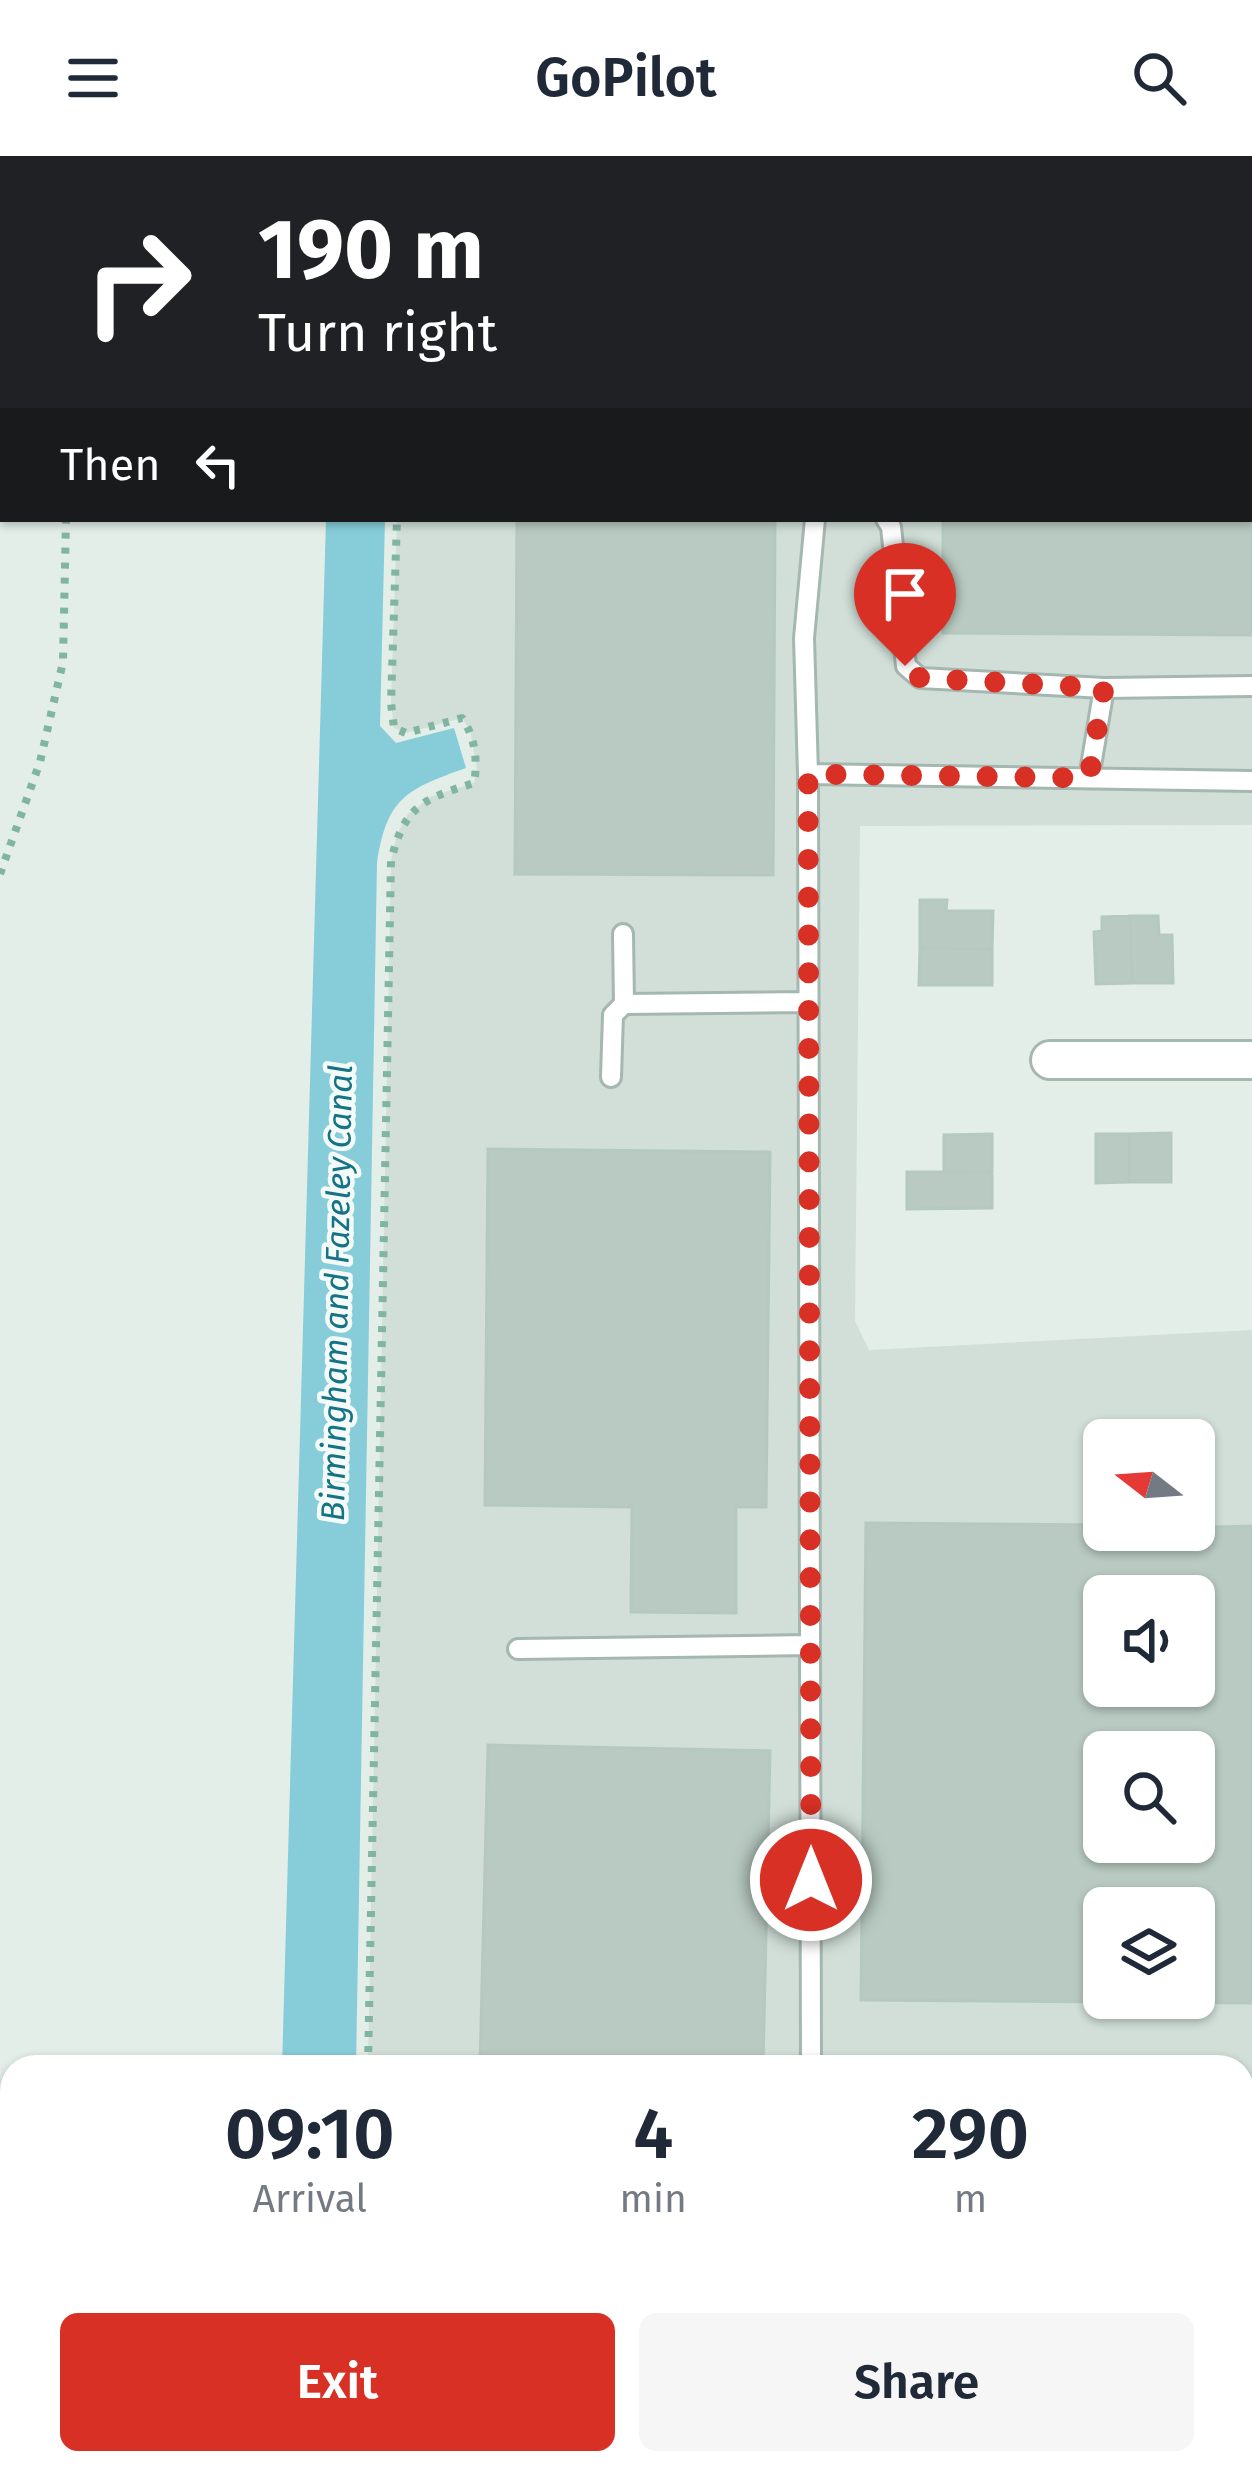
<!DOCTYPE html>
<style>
:root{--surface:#fff;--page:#f6f6f7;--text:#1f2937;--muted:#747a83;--accent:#d93025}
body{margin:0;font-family:"Fira Sans",sans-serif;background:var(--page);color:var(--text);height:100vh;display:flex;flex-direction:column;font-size:45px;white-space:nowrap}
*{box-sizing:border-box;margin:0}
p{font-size:39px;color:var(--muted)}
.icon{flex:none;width:66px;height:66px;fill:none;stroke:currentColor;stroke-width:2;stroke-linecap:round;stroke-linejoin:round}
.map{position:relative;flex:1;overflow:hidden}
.details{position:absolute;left:0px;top:1899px;width:1254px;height:420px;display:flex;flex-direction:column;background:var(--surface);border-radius:36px 36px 0 0;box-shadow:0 3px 9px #0004}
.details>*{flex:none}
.guide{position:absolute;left:0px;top:0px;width:1254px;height:366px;box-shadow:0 3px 9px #0004;background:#202124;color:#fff;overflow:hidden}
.needle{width:78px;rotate:287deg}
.fabs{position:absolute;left:1083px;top:1263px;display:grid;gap:24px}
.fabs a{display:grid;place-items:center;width:132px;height:132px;border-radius:18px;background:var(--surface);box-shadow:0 3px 9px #0004;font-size:60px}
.pin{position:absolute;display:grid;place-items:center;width:102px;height:102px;color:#fff;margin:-123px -51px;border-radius:50% 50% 50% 0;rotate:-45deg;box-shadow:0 0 12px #0007}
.pin .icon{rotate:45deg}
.me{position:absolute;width:132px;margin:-66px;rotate:0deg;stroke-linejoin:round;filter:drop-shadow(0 0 9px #0008)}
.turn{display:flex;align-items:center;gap:42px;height:252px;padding:0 60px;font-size:54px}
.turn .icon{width:156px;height:156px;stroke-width:2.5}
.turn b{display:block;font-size:84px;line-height:102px}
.then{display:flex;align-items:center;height:114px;padding:0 60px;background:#0003;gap:24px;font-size:45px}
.eta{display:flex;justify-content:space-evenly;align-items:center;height:204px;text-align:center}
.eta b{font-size:72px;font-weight:600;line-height:84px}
.cta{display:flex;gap:24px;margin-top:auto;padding:24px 60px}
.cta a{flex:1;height:138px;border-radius:18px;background:var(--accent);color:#fff;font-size:48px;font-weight:600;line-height:138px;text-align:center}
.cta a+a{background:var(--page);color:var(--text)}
header{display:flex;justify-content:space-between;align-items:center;height:156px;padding:0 60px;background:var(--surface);font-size:54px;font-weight:600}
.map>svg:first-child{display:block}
</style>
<header><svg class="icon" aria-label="menu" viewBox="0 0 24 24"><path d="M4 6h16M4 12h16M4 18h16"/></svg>GoPilot<svg class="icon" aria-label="search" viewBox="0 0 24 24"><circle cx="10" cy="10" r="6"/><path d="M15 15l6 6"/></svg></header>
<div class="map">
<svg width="1252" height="2319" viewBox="0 0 1252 2319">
<rect width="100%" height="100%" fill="#e3eee9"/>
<path fill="#d1dfd8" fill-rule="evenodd" d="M1252 106V669L860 670 855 1165 869 1194 1252 1174V2319H361V2307H1242V1911H368L391 705 397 678 408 658 432 640 474 627 477 613 470 574 462 562 406 577 394 572 391 547 397 363H1251ZM1104 1284H1194V1374H1104ZM1104 1440H1194V1530H1104ZM1104 1596H1194V1686H1104ZM1104 1752H1194V1842H1104Z"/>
<path fill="#86cdd9" d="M326 363H385L380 570 396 587 454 572 466 612C407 633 387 641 377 707L356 1911H282Z
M272 2307H347V2319H271Z"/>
<path fill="#b8cac2" stroke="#b5c9c0" stroke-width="3" fill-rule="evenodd" d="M1129 0H1181L1182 3H1129Z
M1251 175 1252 479 943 477V363H1251Z
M517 363H775L773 719 515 718Z
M920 744H947L946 755H993L992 793 920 792Z
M1130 760H1158L1159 779H1172L1173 827H1132Z
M1130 760 1132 827 1096 828 1094 776 1102 775V761Z
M920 792 992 793V829H919Z
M1171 977V1026H1129V978Z
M992 978V1016L944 1017V979Z
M1096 978H1129V1026L1096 1027Z
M488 993 770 996 766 1351H736V1457L631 1456 632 1351 485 1349Z
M907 1016H992V1052L907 1053Z
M866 1367 1104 1369V1374L1252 1370V1847L861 1844ZM1104 1440H1194V1530H1104ZM1104 1596H1194V1686H1104ZM1104 1752H1194V1842H1104Z
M488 1589 770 1595 763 1911H480Z
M1242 2138H1252V2319H906V2307H1242Z
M456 2307H719V2319H456Z"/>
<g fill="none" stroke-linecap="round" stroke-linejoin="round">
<g stroke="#a5b7b1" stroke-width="24">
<path id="lane" d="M886 363 891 371 906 510 920 522 1104 532 1089 622
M1104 532 1252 530
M808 618 1252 625
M623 778 624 848 808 846
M611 921 613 859 624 848
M518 1493 810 1489
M811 1911 808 618 804 482 815 363
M1242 1984H1252
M1242 2086H1252
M815 2307 816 2319"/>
</g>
<g stroke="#a5b7b1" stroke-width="42">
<path id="street" d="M1050 904H1252"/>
</g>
<path stroke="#80b5a4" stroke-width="8" stroke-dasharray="6 9" stroke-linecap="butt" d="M60 0V3
M403 3V0
M0 718 40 606 63 506 66 363
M368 1911 391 705C404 650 423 643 474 627 478 606 475 580 462 562L406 577 394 572 391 547 397 363
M361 2319V2307"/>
<use href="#lane" stroke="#fff" stroke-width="18"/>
<use href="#street" stroke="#fff" stroke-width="36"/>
</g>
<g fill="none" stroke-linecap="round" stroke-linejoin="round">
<path stroke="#d93025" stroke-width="21" stroke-dasharray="0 37.8" d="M811 1724 808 618 1089 622 1104 532 920 522 905 510"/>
</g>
<g text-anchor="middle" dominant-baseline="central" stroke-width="9" stroke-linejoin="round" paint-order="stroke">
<g font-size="33" font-style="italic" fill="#147385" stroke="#f4faf7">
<text transform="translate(337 1137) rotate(-89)">Birmingham and Fazeley Canal</text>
</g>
</g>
</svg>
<div class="fabs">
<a><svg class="needle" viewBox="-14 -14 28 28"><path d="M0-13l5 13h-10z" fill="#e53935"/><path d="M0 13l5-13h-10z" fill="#747a83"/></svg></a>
<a><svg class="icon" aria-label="sound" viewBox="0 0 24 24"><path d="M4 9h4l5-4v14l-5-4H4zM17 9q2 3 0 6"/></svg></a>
<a><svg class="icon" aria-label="search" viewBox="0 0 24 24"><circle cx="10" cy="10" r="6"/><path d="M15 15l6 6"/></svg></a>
<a><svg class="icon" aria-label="layers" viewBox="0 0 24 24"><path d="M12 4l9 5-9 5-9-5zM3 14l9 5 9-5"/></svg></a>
</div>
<div class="pin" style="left:905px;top:510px;background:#d93025"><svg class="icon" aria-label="arrive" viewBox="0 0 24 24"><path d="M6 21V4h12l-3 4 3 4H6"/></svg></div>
<svg class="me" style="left:811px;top:1724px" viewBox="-20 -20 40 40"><circle r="17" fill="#d93025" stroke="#fff" stroke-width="3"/><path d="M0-11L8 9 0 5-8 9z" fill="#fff"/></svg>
<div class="guide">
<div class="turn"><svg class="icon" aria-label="right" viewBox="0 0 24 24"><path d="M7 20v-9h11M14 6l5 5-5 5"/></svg><div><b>190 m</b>Turn right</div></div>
<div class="then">Then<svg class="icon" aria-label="left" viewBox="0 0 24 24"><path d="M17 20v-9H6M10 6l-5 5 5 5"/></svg></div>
</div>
<section class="details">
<div class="eta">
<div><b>09:10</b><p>Arrival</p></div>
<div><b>4</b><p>min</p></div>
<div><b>290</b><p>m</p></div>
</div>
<div class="cta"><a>Exit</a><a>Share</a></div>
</section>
</div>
